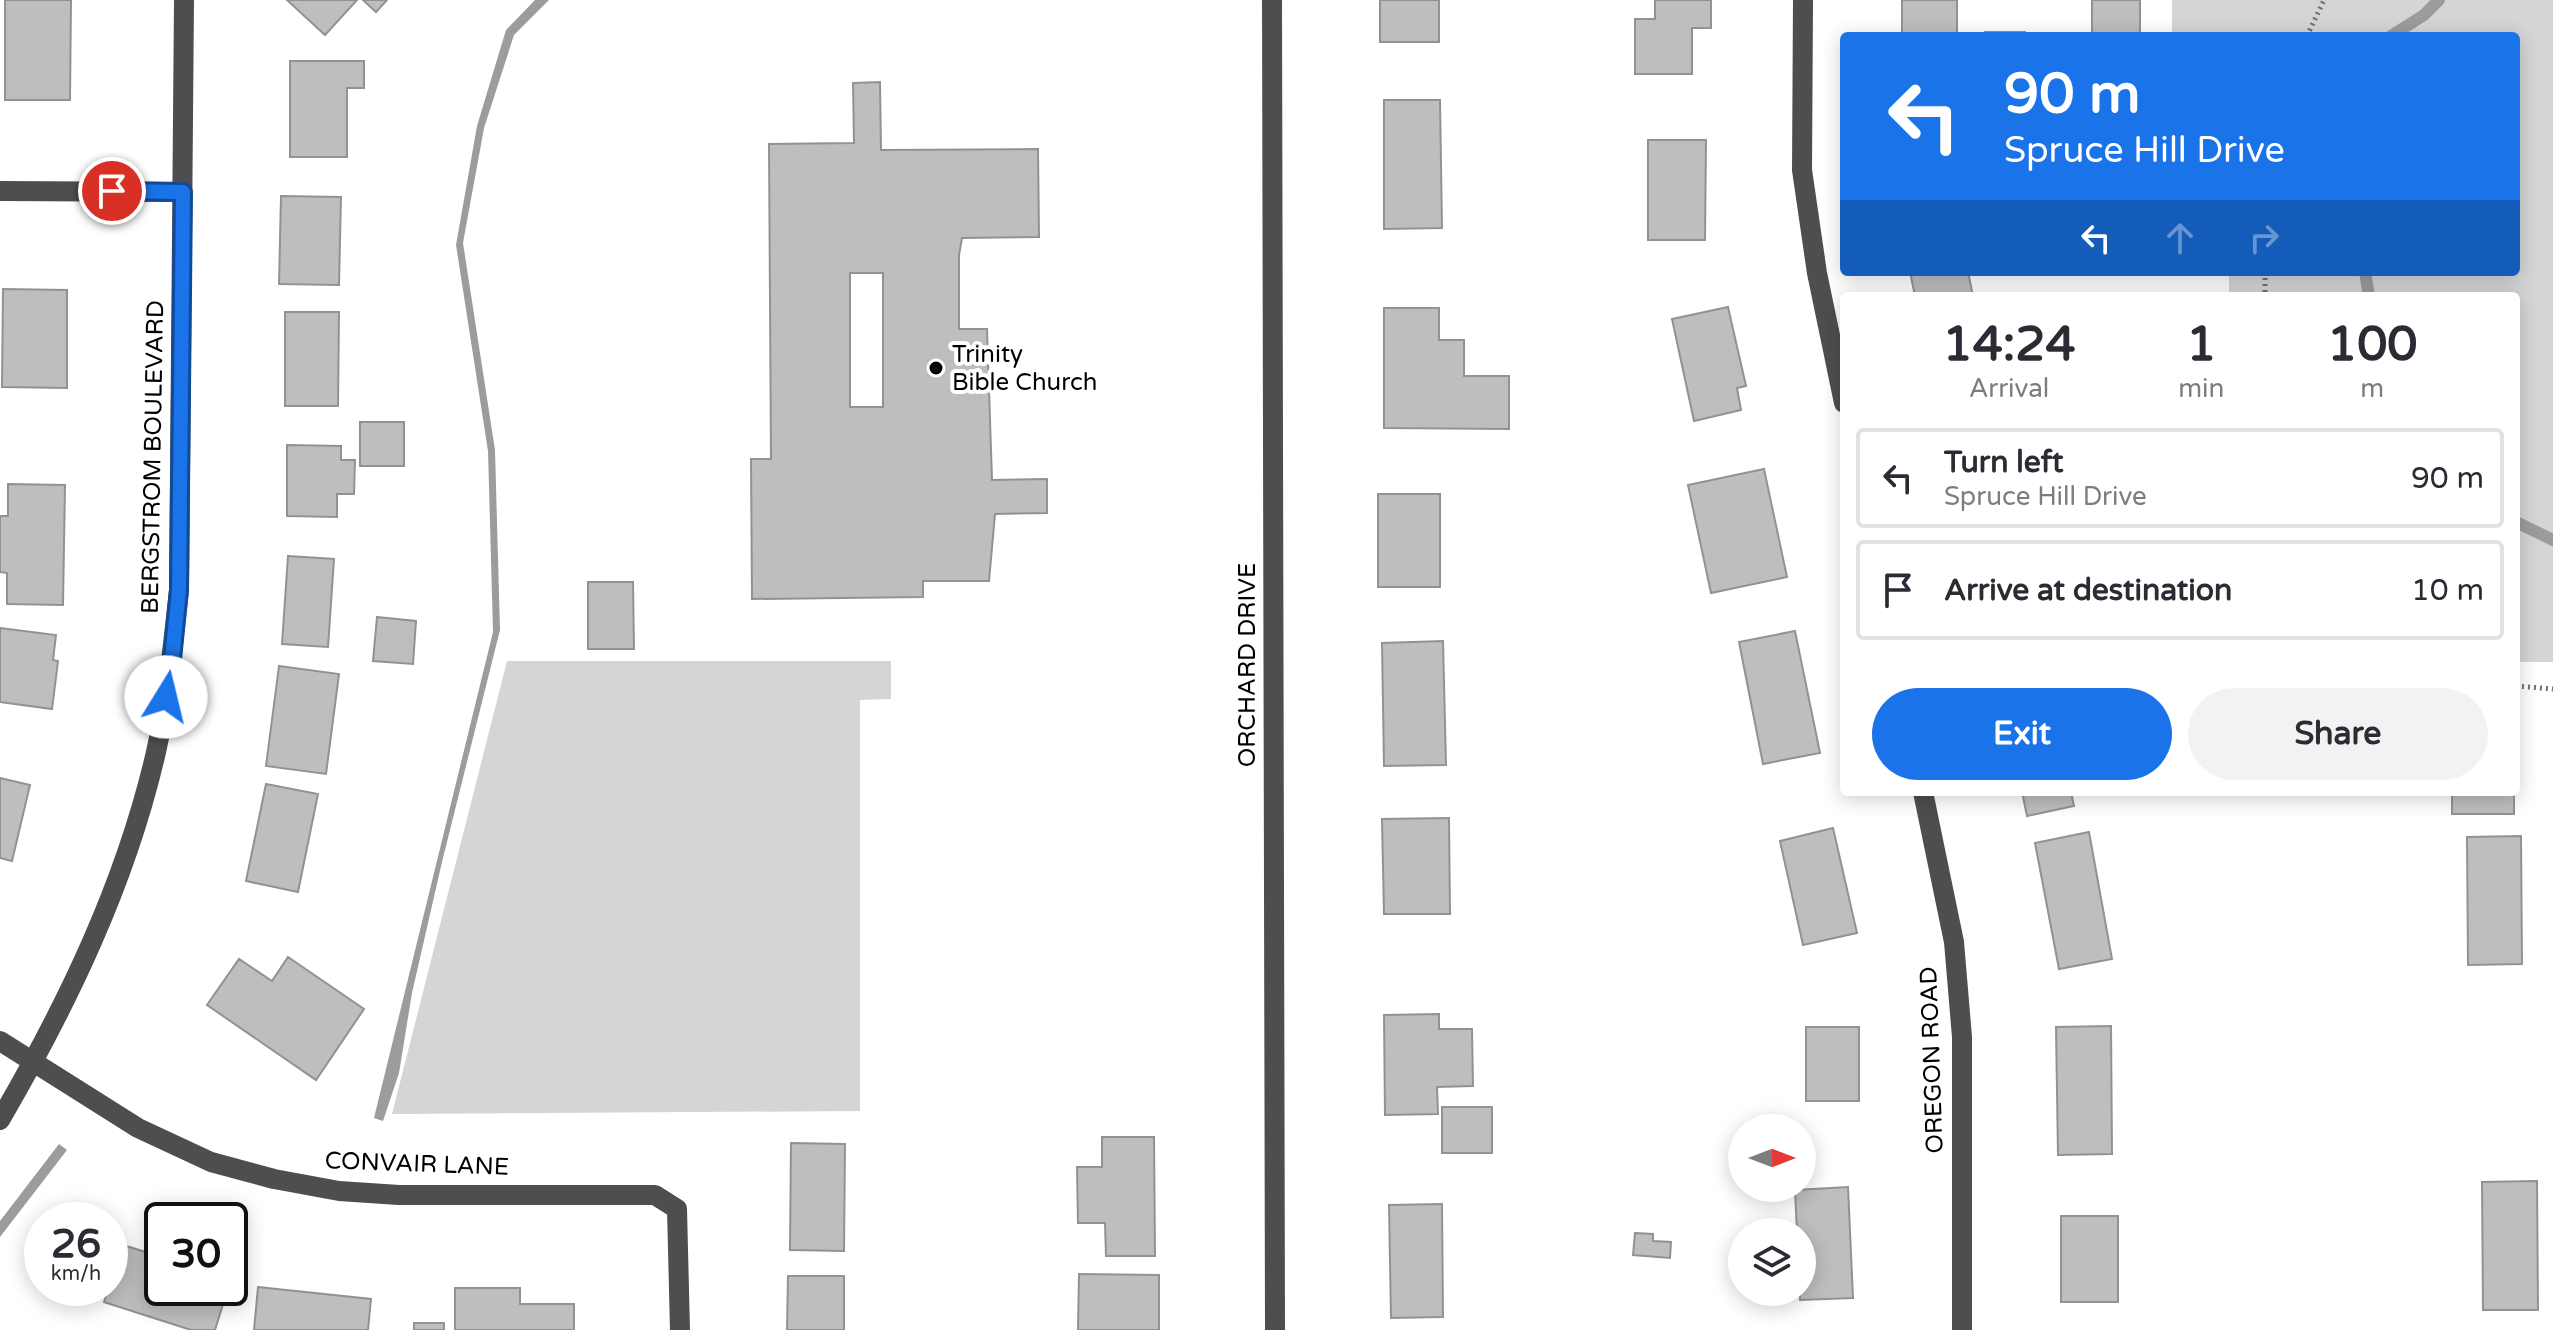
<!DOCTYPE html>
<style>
:root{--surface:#fff;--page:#f2f2f3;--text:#2b2b33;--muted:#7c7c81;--line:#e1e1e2;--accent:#1a73e8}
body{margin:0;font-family:"Varela Round",sans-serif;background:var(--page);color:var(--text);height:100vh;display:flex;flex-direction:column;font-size:30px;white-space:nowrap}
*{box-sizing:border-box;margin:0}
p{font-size:26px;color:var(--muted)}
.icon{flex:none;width:44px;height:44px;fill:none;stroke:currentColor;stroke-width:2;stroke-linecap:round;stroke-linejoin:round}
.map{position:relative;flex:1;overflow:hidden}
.details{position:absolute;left:1840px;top:292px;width:680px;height:504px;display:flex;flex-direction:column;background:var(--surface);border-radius:8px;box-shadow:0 4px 20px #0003}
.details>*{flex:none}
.top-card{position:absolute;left:1840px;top:32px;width:680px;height:244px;border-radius:8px;box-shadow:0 4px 20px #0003;background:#1a73e8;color:#fff;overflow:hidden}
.needle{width:52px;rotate:90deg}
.fabs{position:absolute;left:1728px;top:1114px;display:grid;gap:16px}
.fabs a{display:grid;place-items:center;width:88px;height:88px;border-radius:50%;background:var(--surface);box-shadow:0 4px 20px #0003;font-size:40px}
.speed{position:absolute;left:24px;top:1202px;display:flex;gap:16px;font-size:40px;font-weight:700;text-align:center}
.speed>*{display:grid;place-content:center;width:104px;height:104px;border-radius:50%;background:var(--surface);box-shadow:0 4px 20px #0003;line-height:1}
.speed small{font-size:20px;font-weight:400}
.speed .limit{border:4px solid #111;border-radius:12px;background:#fff;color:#111}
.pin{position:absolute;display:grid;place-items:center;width:68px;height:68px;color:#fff;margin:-34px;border:4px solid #fff;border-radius:50%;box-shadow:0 2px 8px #0007}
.me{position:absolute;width:88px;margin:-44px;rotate:9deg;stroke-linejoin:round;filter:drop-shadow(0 0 6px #0008)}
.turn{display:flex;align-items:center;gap:28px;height:168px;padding:0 32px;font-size:36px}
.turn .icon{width:104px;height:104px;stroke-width:2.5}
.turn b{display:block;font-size:56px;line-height:68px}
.lanes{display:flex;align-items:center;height:76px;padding:0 32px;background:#0003;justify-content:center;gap:40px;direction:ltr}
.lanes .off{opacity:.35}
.eta{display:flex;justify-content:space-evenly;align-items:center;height:136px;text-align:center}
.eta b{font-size:48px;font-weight:800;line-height:56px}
.button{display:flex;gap:16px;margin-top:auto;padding:16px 32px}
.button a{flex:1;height:92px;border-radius:48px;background:var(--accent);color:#fff;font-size:32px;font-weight:800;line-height:92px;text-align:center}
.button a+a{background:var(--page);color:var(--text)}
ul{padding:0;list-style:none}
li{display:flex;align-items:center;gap:24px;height:100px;margin:0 16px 12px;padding:0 16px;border:4px solid var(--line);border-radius:8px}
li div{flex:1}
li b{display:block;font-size:30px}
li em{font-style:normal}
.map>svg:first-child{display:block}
</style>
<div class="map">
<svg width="2553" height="1330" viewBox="0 0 2553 1330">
<rect width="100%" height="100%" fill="#fff"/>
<path fill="#d5d5d5" d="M2172 0H2553V662H2516V296H2229V272H2516V36H2172Z
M507 661H891V699L860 700V1111L392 1114Z"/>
<path fill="#9c9c9c" d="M535 0H549L514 35 484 128 463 243 495 450 500 630 442 862 412 993 399 1073 383 1121 374 1118 493 632 488 451 456 245 477 126 506 30Z
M59 1144 67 1150 0 1237V1221Z"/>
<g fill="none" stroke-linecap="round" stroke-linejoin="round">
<path stroke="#9c9c9c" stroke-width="12" d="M2391 36 2424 15 2439 0
M2365 272 2369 296
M2516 522 2553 540"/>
</g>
<path fill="#bebebe" stroke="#929292" stroke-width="2" fill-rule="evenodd" d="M5 0H71L70 100H5Z
M287 0H357L325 35Z
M363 0H387L376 12Z
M1380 0H1439V42H1380Z
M1655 0H1711V28H1692V74H1635V19H1655Z
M1902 0H1957V36H1902Z
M2092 0H2140V36H2092Z
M1985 32H2025V36H1985Z
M290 61H364V88H347V157H290Z
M880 82 881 150 1038 149 1039 237 962 238 959 255V329H987L992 480 1047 479V513L995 514 989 581H923V597L752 599 751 459H771L769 144 854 143 853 83ZM850 273H883V407H850Z
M1384 100H1440L1442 228 1384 229Z
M1648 140H1706L1705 240H1648Z
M281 196 341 197 339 285 279 284Z
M1910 272H1968L1973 296H1915Z
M3 289 67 290V388L2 387Z
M1728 307 1746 386 1737 388 1741 410 1694 421 1672 319Z
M1384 308H1439V340H1464V376H1509V429L1384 428Z
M285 312H339L338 406H285Z
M360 422H404V466H360Z
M287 445 341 446V460H355L354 494H337V517L287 516Z
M1764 469 1787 577 1711 593 1688 485Z
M8 484 65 485 63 605 7 604V573L0 572V516H8Z
M1378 494H1440V587H1378Z
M288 556 334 559 328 647 282 644Z
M588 582H633L634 649H588Z
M377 617 416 621 413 664 373 661Z
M0 628 56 635 53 660 58 661 52 709 0 702Z
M1795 631 1820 753 1763 764 1739 642Z
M1443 641 1446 765 1384 766 1382 643Z
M279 666 339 674 326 774 266 766Z
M0 778 30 785 12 861 0 858Z
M266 784 318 794 298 892 246 881Z
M2022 792H2071L2074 806 2027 816Z
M2452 792H2514V814H2452Z
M1449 818 1450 914H1384L1382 819Z
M1833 828 1857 933 1803 945 1780 841Z
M2089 832 2112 959 2059 969 2035 843Z
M2521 836 2522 964 2468 965 2467 837Z
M288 957 364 1009 316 1080 207 1005 239 959 272 981Z
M1439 1014V1029H1472L1473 1086 1437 1087 1438 1114 1385 1115 1384 1015Z
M2111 1026 2112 1154 2058 1155 2056 1027Z
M1806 1027H1859V1101H1806Z
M1442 1107H1492V1153H1442Z
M1102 1137H1154L1155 1256H1106L1105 1223H1078L1077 1167H1102Z
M791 1143 845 1144 844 1251 790 1250Z
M2537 1181 2538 1310H2483L2482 1182Z
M1848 1187 1853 1298 1800 1300V1292H1802V1232H1797L1795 1190Z
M1442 1204 1443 1317 1391 1318 1389 1205Z
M2061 1216H2118V1302H2061Z
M1635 1233 1653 1234V1241L1671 1242 1670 1258 1633 1255Z
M123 1245 162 1257V1288H228L215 1330H191L104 1302Z
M1079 1274 1159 1275V1330H1078Z
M788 1276H844V1330H787Z
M258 1287 371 1299 368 1330H254Z
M455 1288H520V1304H574V1330H455Z
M414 1323H444V1330H414Z"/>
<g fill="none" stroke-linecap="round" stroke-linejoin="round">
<path stroke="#707070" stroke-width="5" stroke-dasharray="2 4" stroke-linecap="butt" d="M2307 36 2324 0
M2265 272V296
M2516 686 2553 689"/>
<path stroke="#4e4e4e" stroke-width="20" d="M1272 0 1275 1330
M1803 0 1802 170 1817 273 1844 403
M0 191 183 192
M1923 792 1954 942 1962 1037V1330
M0 1041 138 1128 211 1162 274 1179 339 1191 399 1195H655L677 1209 680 1330
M0 1120C67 1005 126 883 156 752 168 698 173 644 179 590L184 0"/>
</g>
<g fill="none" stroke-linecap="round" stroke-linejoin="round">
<g stroke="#114b97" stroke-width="20">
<path id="route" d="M112 191 183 192 179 590 171 669 166 697"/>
</g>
<use href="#route" stroke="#1a73e8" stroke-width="14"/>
</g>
<circle fill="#000" stroke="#fff" stroke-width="3" cx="936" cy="368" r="8"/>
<g text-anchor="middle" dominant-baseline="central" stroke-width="8" stroke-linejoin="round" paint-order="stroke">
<g font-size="24" fill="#000" stroke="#fff" text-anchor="start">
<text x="952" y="354">Trinity<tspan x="952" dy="28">Bible Church</tspan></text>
</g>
<g font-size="24" fill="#000" stroke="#fff">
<text transform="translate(153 457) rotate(-89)">BERGSTROM BOULEVARD</text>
<text transform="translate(1247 665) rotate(-90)">ORCHARD DRIVE</text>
<text transform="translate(1932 1060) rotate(-92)">OREGON ROAD</text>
<text transform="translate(417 1164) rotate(2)">CONVAIR LANE</text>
</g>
</g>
</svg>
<div class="fabs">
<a><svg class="needle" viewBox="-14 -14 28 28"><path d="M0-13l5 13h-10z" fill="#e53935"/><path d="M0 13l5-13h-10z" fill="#7c7c81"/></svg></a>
<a><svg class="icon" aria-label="layers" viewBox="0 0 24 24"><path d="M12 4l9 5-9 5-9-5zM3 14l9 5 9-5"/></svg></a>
</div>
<div class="speed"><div>26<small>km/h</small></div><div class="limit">30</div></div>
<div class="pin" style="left:112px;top:191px;background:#d93025"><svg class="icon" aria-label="arrive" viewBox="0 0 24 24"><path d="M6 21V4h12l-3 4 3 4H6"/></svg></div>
<svg class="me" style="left:166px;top:697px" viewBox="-20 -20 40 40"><circle r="19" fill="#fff"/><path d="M0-13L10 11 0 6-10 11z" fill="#1a73e8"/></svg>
<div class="top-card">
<div class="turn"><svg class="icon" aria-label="left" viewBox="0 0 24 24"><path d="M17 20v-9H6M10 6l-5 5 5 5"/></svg><div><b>90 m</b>Spruce Hill Drive</div></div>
<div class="lanes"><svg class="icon" aria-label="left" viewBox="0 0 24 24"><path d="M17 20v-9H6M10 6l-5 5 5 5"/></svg><svg class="icon off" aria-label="ahead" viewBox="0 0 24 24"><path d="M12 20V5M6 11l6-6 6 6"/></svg><svg class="icon off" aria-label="right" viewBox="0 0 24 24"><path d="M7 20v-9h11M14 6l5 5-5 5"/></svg></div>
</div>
<section class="details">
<div class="eta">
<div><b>14:24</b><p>Arrival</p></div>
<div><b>1</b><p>min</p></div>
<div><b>100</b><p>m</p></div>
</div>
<ul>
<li><svg class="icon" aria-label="left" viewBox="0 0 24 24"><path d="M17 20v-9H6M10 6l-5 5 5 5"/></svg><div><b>Turn left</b><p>Spruce Hill Drive</p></div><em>90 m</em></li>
<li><svg class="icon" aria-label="arrive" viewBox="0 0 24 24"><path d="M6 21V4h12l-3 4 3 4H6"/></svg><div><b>Arrive at destination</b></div><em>10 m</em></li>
</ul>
<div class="button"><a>Exit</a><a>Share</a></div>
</section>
</div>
